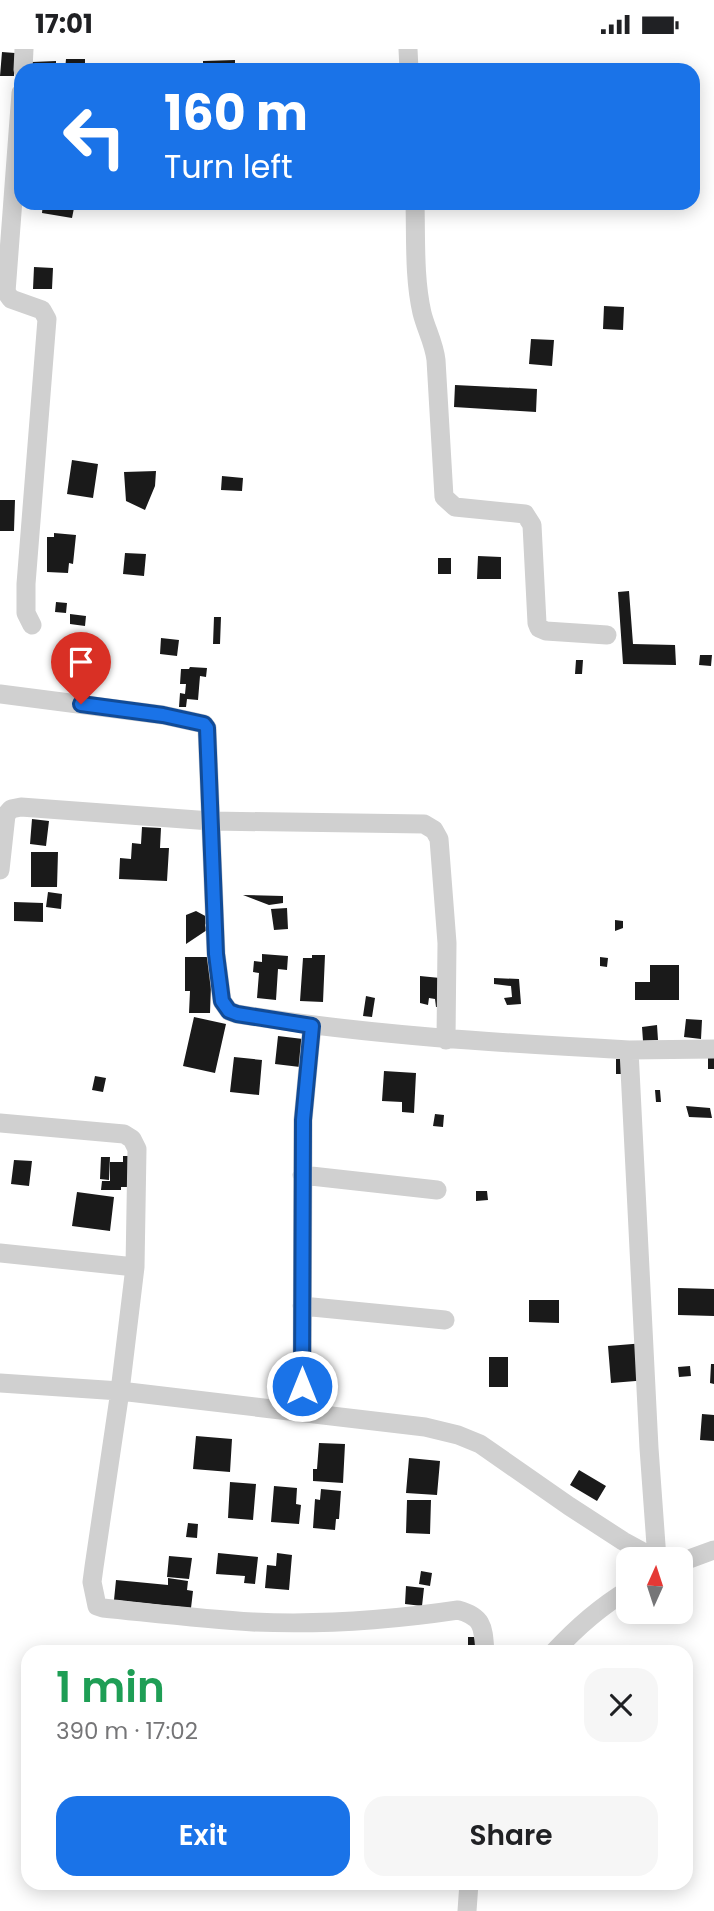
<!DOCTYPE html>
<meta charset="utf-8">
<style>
:root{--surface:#fff;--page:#f6f6f6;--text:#202124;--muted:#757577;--accent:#1a73e8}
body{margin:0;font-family:Poppins,sans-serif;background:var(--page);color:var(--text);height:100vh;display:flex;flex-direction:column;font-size:26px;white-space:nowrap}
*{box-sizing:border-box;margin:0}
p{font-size:23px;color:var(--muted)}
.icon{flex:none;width:38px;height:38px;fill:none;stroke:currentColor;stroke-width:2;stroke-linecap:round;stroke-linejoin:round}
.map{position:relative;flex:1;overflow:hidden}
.sheet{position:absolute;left:21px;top:1596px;width:672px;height:245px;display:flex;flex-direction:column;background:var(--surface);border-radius:21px;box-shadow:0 4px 18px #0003}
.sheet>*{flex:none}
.hud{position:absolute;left:14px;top:14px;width:686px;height:147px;border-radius:21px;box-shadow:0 4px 18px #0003;background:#1a73e8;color:#fff;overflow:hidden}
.needle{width:46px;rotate:3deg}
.controls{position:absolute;left:616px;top:1498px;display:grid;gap:14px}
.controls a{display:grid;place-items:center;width:77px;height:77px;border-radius:14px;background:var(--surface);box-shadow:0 4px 18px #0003;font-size:35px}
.pin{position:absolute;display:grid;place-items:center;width:60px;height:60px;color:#fff;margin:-72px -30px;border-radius:50% 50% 50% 0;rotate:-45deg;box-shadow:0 0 7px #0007}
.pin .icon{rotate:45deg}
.me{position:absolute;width:77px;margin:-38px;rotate:0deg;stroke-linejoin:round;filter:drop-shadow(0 0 5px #0008)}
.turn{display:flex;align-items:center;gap:24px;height:147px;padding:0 35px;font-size:32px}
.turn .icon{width:91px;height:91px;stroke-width:2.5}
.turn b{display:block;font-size:49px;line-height:60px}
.round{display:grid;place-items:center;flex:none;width:74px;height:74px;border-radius:21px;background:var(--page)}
.headline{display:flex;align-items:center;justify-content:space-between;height:119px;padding:0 35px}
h1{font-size:42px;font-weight:600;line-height:52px;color:#1e9e55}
.action{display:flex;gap:14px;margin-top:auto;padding:14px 35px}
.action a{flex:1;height:80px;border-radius:21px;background:var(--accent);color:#fff;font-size:28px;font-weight:600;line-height:80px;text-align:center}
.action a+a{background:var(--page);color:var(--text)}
.status{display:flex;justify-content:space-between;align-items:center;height:49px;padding:0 35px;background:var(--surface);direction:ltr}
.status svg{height:19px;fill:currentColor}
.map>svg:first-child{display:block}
</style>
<div class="status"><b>17:01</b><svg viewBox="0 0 49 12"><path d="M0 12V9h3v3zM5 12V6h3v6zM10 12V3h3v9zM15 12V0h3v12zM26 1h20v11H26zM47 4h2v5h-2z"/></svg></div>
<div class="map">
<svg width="714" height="1862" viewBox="0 0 714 1862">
<rect width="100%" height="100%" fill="#fff"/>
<path fill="#1a1a1a" d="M2 3 15 4 14 27H0Z
M66 10H85V21H65Z
M235 11V21H203V12Z
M56 12V21H32V13Z
M43 154H75L72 169 42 164Z
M34 218 53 219 52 240H33Z
M604 257 624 258 623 281 603 280Z
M531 290 554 291 552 317 529 315Z
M455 336 537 340 536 363 454 358Z
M72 411 98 415 93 449 67 445Z
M156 422 155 437 145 461 126 452 124 423Z
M222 427 243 429 242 442 221 441Z
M0 451H15L14 482H0Z
M54 484 76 486 73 515 69 514 68 524 47 523V488H54Z
M125 504 146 505 144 527 123 525Z
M478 507 501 508V530H477Z
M438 509H451V525H438Z
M629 542 633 595 675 596 676 616 623 615 618 543Z
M56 553 67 554 66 564 55 563Z
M70 565 86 567 85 577 70 575Z
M214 568H221L220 595H213Z
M161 589 179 591 177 607 160 605Z
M700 606H712L711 617 699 616Z
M576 611H583L582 625H575Z
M190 618 207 619 206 628 200 627 198 651 187 650 186 658H179L180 644 185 645 186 635H180L181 620H189Z
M32 770 49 772 46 797 30 795Z
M142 778 161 779 160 799H169L167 832 119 830 120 809 131 810 132 794 141 795Z
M31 803H58L57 838H31Z
M48 843 62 845 61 860 46 858Z
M243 846 283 847V854L269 856Z
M14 853 43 854V873L14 872Z
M287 859 288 880 274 881 271 860Z
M196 862 209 869 205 876 207 881 186 895V866Z
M615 871 623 872V879L615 882Z
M262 905 288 907 287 921 278 920 276 951 257 949 259 924 253 923 254 912 262 913Z
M312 906H325L323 953 300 952 303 909H312Z
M185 908H212L210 964H189L190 942H185Z
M600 908 608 909 607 918 600 917Z
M650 916H679V951H635V933H650Z
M420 927 440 929 441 958H436L435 950 429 949 428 956 420 954Z
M494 929 519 930 521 955 507 956 504 949 512 948 511 937 494 935Z
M366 947 375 949 372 968 363 967Z
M194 968 226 975 215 1024 183 1017Z
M686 970 702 971 701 990 684 988Z
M657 976 658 991 643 992 642 978Z
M278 987 303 990 300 1018 275 1015Z
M708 1006H714V1020H708Z
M234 1008 262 1011 259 1046 230 1043Z
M616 1010H628V1025H616Z
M384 1022 416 1024 414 1064 402 1063V1053L382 1052Z
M95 1027 106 1029 103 1043 92 1041Z
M655 1041H660L661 1053H656Z
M686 1057 710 1059 712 1069 689 1068Z
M435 1065 444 1066 443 1078 433 1077Z
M123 1107H145L131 1138H121V1141H101L102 1132H110V1113H123Z
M101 1108H110L109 1131 100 1130Z
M14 1111 32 1112 29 1137 11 1135Z
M476 1142H487L488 1151 476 1152Z
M77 1143 114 1148 110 1182 72 1177Z
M678 1239 714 1240V1267L678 1266Z
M529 1251H559V1274L529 1273Z
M645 1294 648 1331 611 1334 608 1297Z
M489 1308H508V1338H489Z
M711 1315H714V1335L710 1334Z
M690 1317 691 1327 679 1328 678 1318Z
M702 1365 714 1366V1392L700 1391Z
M196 1387 232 1390 230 1423 193 1420Z
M319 1394 345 1395 343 1434 313 1432V1420H317Z
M409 1409 440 1412 437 1446 406 1444Z
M579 1421 606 1437 597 1452 570 1436Z
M230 1433 256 1435 253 1471 228 1469Z
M274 1437 297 1439 296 1455 301 1456 299 1475 271 1473Z
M321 1440 341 1442 339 1470H336L335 1481 313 1479 315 1450 320 1451Z
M407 1451H431L430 1485 406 1484Z
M188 1474 198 1475 197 1489 186 1488Z
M218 1504 258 1508 255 1535 244 1534 245 1527 216 1525Z
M277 1504 292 1506 289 1541 265 1539 267 1516 276 1517Z
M169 1507 192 1509 189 1530 167 1528Z
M421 1522 432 1524 430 1537 419 1535Z
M168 1529 188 1532 187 1541 193 1542 191 1559 114 1551 116 1531 168 1536Z
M406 1537 424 1539 422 1557 405 1555Z
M468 1588H480V1603H468Z"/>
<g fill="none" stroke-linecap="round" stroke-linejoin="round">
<path stroke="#d0d0d0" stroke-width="19" d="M408 0 409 21
M23 21 24 0
M21 44 6 243 11 250 42 261 47 270 26 535V564L32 576
M415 154C416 190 414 229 422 264 426 280 434 294 436 311L444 448 455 458 525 465 532 476 537 574 539 579 546 582 607 586
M0 645 163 666 204 675 207 679 216 905 222 952 229 962 237 965C367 986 498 994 629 1001
M0 821 6 766 11 760 21 758 211 772 424 775 434 781 439 790 447 894 446 991
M0 1074 124 1085 132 1090 137 1100 135 1218 120 1342 94 1518 92 1533 97 1557 103 1559C153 1564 203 1570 253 1573 321 1576 391 1571 458 1561 484 1568 483 1579 485 1603
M302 1126 437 1141
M0 1204 135 1218
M302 1257 445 1271
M0 1334 120 1342 425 1378 458 1386 480 1395 569 1457 623 1492 656 1510
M302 1363 303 1071 312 977
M657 1510 649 1399 629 1001 714 1000
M681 1513 714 1501
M554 1603C576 1579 600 1558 628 1541
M467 1862 469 1834"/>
</g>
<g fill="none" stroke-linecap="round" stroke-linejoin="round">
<g stroke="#114b97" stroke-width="18">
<path id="route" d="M81 655 163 666 204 675 207 679 216 905 222 952 229 962 237 965 312 977 303 1071 302 1337"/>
</g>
<use href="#route" stroke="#1a73e8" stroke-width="12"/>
</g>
</svg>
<div class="controls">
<a><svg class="needle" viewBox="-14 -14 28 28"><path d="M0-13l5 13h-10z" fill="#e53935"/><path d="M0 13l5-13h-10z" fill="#757577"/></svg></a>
</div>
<div class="pin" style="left:81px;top:655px;background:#d93025"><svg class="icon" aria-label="arrive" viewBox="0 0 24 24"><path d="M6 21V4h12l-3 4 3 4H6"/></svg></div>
<svg class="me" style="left:302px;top:1337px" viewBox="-20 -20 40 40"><circle r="17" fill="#1a73e8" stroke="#fff" stroke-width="3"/><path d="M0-11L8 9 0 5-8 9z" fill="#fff"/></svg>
<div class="hud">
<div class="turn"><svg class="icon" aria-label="left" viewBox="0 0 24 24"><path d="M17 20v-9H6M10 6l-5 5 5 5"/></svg><div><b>160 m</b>Turn left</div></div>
</div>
<section class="sheet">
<div class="headline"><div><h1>1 min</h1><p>390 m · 17:02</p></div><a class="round"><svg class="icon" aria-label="close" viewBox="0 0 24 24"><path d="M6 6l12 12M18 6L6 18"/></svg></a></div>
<div class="action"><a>Exit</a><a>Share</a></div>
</section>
</div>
